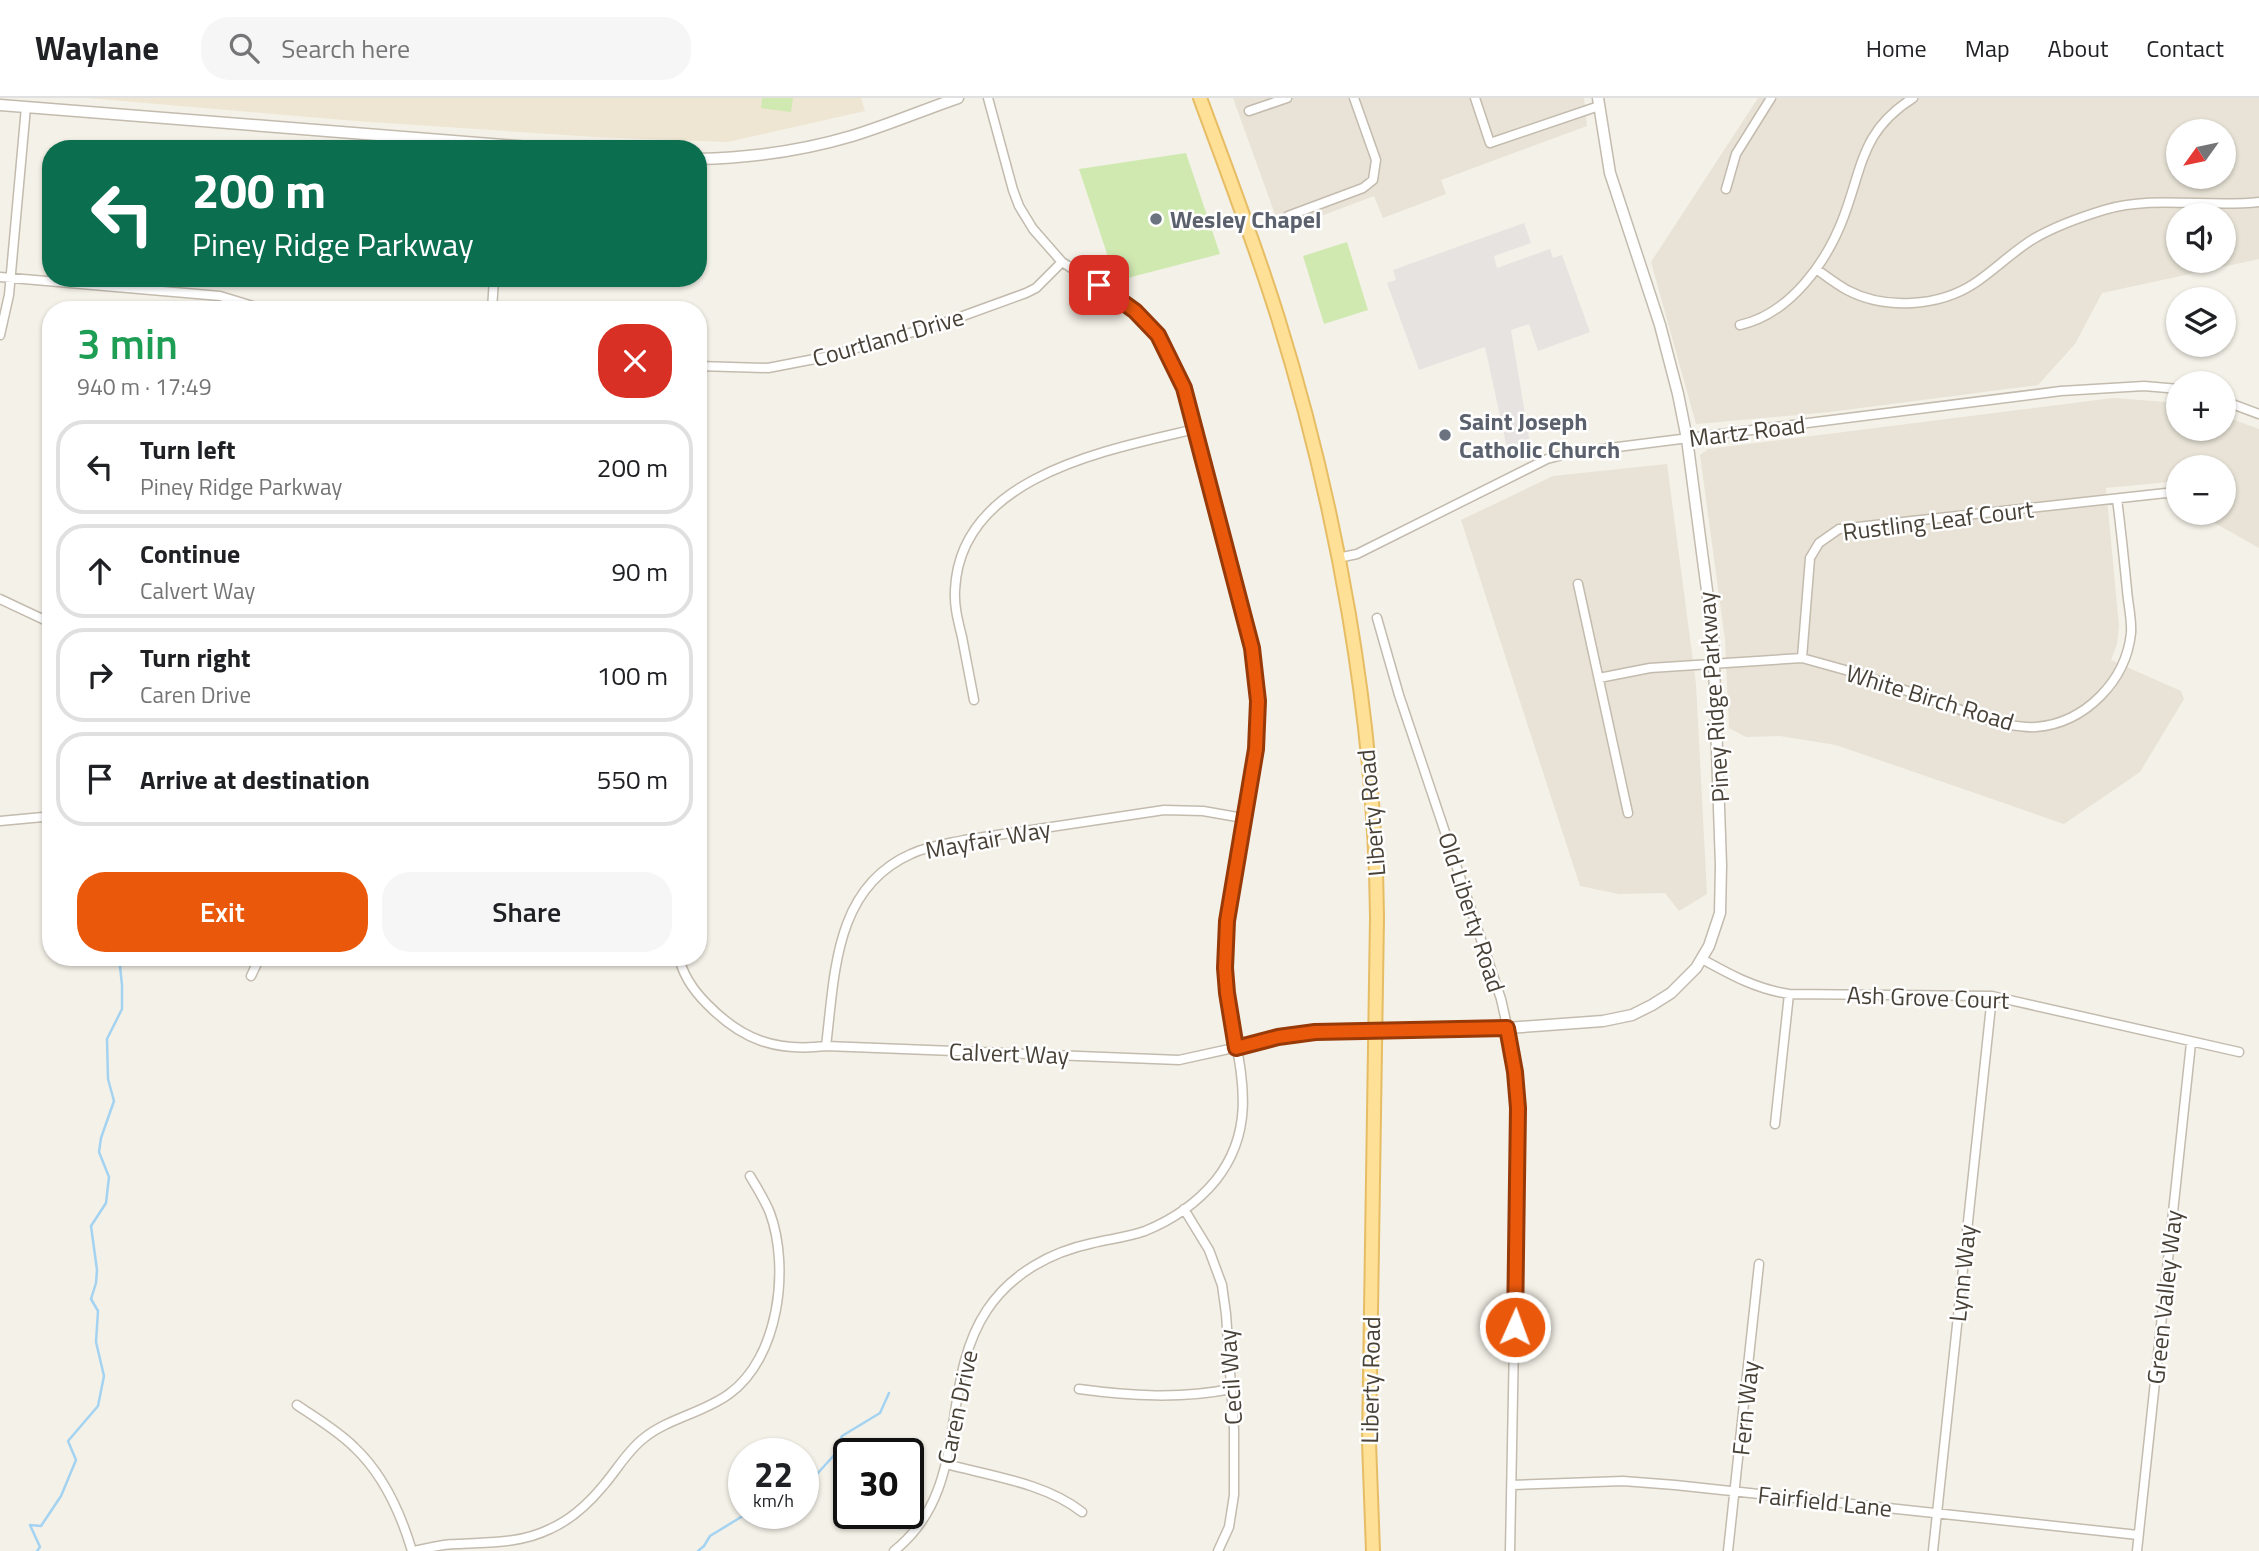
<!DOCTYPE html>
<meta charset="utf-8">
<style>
:root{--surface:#fff;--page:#f6f6f6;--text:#202124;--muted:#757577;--line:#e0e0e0;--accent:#ea580c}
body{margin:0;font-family:"Titillium Web",sans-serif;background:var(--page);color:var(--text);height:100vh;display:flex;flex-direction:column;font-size:26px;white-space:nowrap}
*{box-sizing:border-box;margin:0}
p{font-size:23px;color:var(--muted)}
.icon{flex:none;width:38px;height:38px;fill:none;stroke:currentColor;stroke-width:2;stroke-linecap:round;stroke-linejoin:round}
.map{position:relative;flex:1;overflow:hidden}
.sheet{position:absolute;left:42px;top:203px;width:665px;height:665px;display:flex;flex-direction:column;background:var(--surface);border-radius:28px;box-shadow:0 2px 5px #0004}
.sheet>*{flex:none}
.banner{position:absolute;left:42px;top:42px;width:665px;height:147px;border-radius:28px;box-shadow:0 2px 5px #0004;background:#0b6e4f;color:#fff;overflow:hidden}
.needle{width:46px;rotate:237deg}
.controls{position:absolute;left:2166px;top:21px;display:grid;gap:14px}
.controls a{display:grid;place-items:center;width:70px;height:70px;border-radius:50%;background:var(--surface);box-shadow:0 2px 5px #0004;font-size:35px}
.speed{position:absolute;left:728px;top:1340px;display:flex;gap:14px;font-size:35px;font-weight:700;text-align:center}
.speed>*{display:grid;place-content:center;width:91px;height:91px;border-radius:50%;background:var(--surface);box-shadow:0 2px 5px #0004;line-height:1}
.speed small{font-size:18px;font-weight:400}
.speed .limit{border:4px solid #111;border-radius:10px;background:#fff;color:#111}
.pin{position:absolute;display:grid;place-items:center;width:60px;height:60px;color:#fff;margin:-30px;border-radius:14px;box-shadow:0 4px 10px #0006}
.me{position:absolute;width:77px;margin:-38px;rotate:2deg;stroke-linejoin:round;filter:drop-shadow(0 0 5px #0008)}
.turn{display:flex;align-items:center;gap:24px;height:147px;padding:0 35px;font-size:32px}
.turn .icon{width:91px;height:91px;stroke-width:2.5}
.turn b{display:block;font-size:49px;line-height:60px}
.round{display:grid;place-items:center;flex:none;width:74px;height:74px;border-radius:28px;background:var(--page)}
.summary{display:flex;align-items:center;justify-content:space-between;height:119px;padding:0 35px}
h1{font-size:42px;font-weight:600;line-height:52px;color:#1e9e55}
.action{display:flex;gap:14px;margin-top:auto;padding:14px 35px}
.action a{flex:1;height:80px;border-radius:28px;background:var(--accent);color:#fff;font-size:28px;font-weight:600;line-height:80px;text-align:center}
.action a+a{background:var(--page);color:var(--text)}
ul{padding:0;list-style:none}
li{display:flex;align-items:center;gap:21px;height:94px;margin:0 14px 10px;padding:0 21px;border:4px solid var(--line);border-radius:28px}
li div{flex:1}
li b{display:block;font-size:26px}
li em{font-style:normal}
header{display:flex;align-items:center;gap:42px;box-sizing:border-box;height:98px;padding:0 35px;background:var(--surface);border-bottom:2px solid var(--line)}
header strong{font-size:33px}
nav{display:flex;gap:38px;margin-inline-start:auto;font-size:24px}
.search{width:490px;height:63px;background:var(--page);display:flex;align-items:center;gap:18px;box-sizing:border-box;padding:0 24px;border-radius:28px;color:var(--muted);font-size:26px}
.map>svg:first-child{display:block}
</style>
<header>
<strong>Waylane</strong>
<div class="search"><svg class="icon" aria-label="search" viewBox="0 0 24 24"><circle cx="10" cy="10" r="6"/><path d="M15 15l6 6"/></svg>Search here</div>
<nav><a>Home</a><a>Map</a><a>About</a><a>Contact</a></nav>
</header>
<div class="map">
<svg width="2259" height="1453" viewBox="0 0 2259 1453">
<rect width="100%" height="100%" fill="#f4f1e8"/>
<path fill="#e8e3d6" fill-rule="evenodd" d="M1233 0H1584L1587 28 1441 82 1446 96 1383 120 1374 98 1281 133Z
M1758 0H2259V161L2102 195 2075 246 2038 287 1830 314 1696 326 1651 164ZM2179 33H2224V79H2179ZM2179 117H2224V163H2179Z
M2113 300 2179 305V331H2224V318L2259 331V450L2204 419 2208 415H2224V369H2179V383L2106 390 2119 528 2117 546 2111 562 2181 593 2184 601 2140 674 2064 726 1836 647 1780 638 1746 639 1729 630 1725 542 1700 357 1708 351Z
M1667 366 1696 586 1707 796 1679 813 1665 795 1619 796 1580 788 1461 422 1553 378Z"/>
<path fill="#eee6d2" d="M88 0H861L865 13 728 44 595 39 356 23Z"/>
<path fill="#d0e9b1" d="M762 0H793L791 14 761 10Z
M1186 55 1220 156 1116 183 1079 71Z
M1347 144 1368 212 1324 226 1303 158Z"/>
<path fill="#e6e3e0" d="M1524 125 1531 145 1494 158 1497 170 1550 151 1553 160 1562 157 1590 234 1538 253 1529 226 1511 232 1530 345 1507 350 1485 249 1419 272 1387 185 1396 182 1393 172Z"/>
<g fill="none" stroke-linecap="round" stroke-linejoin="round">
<path stroke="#a4d3f2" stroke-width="2.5" d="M803 1385 817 1376 836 1355 842 1338 880 1315 889 1295
M37 1453 40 1449 30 1427 41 1428 61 1398 76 1362 68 1343 98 1308 104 1278 96 1244 98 1213 91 1201 96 1185 97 1172 91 1128 106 1105 109 1079 99 1054 101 1040 114 1003 108 981 107 941 122 911V887L119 859
M698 1453 704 1448 710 1438 746 1416"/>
<g stroke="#c3bbae" stroke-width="11">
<path id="minor" d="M1475 0 1490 45 1599 8
M1249 13 1287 0
M1726 91 1736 56 1771 0
M1288 118 1363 90 1373 82 1376 62 1354 0
M1816 171C1826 178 1836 186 1847 192 1885 212 1939 209 1975 185 1996 171 2013 153 2035 140 2056 128 2081 119 2104 112 2154 97 2208 110 2259 104
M0 179 220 198 266 212
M492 212 494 180
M1740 227C1790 216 1827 164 1844 118 1863 67 1862 32 1913 0
M0 237 9 197 26 9
M698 268 768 270 825 259 938 227 1026 195 1036 190 1062 164
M2224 303 2259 316
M1338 460 1357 456 1547 361 1570 355 2061 293 2144 288 2179 291
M1578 486 1628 715
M0 501 51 525
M1377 520 1399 597 1501 901 1510 941 1515 974 1518 1034 1510 1453
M1802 560 1810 460 1819 445 1839 431 2166 395 2179 396
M1599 580 1650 570 1802 560 1856 575 1998 625C2011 627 2023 630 2036 629 2085 625 2126 583 2131 535 2132 521 2128 506 2127 492 2124 462 2121 431 2117 401
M974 602C970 581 966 560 962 539 958 523 954 508 955 492 960 378 1107 352 1195 331
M0 723 43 719
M679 859C683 878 694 893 707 906 742 942 776 954 826 948L1179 962 1297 936 1376 931
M1702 861C1731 877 1756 891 1789 896L1992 898 2239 954
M251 878 260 859
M826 948C835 876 834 790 911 756 928 748 946 746 964 742L1164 712 1203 713 1243 720
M1775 1026 1789 896
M1184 1111 1209 1152 1222 1187 1226 1216 1234 1331V1397L1229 1429 1218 1453
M1079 1291C1130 1298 1181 1301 1231 1291
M297 1307C316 1320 338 1333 354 1349 383 1376 401 1416 412 1453
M946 1366C991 1378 1045 1385 1082 1414
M1512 1387 1623 1383 1675 1387 2138 1437
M414 1453C428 1450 442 1446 456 1446 489 1444 519 1446 550 1431 570 1422 589 1405 603 1388 617 1372 627 1353 644 1340 669 1320 703 1315 729 1296 779 1260 790 1170 770 1115 765 1102 757 1090 750 1078
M894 1453C973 1390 937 1287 987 1212 1011 1176 1050 1154 1093 1145 1110 1141 1128 1139 1145 1133 1172 1122 1198 1104 1216 1082 1268 1016 1229 948 1226 874 1224 844 1229 816 1234 786 1238 764 1240 742 1244 719 1252 670 1261 623 1255 572 1250 527 1234 484 1222 441 1208 391 1197 340 1184 290L1168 255 1148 226 1120 201 1062 164 1033 131 1019 108 1013 92 988 0
M1728 1453 1759 1166
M1933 1453 1992 898
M2137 1453 2191 945"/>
</g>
<g stroke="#c3bbae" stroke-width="13">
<path id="tertiary" d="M0 7 555 51
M698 61C751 60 801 53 852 38 888 27 923 12 958 0
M1376 931 1507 930 1603 923 1632 917 1652 907 1671 895 1696 870 1709 848 1720 815 1721 767 1713 538 1687 341 1678 296 1660 227 1610 75 1598 0"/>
</g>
<g stroke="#e6bd65" stroke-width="16">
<path id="primary" d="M1200 0C1227 73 1255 146 1278 220 1337 410 1375 620 1377 819L1369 1344 1373 1453"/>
</g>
<use href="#minor" stroke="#fff" stroke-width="8"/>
<use href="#tertiary" stroke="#fff" stroke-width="10"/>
<use href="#primary" stroke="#ffe097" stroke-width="12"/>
</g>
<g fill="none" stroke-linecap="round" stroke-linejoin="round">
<g stroke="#983908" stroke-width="18">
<path id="route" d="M1099 187 1135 213 1158 237 1184 290 1252 550 1258 603 1256 651 1227 823 1225 870 1227 895 1236 950 1278 939 1315 934 1507 930 1515 974 1518 1010 1515 1229"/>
</g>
<use href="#route" stroke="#ea580c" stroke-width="12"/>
</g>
<g fill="#6b7280" stroke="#fff" stroke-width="2.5">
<circle cx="1156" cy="121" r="7"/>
<circle cx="1445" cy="337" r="7"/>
</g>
<g text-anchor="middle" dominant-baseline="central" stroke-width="5" stroke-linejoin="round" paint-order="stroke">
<g font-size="24" font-weight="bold" fill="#5b616d" stroke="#fff" text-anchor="start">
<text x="1170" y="121">Wesley Chapel</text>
<text x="1459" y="323">Saint Joseph<tspan x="1459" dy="28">Catholic Church</tspan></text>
</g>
<g font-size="24" fill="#484137" stroke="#fff">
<text transform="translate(888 239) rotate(-16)">Courtland Drive</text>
<text transform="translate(1747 333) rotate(-7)">Martz Road</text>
<text transform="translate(1938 422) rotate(-7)">Rustling Leaf Court</text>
<text transform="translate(1713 599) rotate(-94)">Piney Ridge Parkway</text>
<text transform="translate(1930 599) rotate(17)">White Birch Road</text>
<text transform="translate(1371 715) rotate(-95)">Liberty Road</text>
<text transform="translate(988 741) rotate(-10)">Mayfair Way</text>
<text transform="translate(1472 814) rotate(72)">Old Liberty Road</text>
<text transform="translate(1928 899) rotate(2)">Ash Grove Court</text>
<text transform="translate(1009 955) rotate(2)">Calvert Way</text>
<text transform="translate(1962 1175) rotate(-84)">Lynn Way</text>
<text transform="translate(2164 1199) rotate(-84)">Green Valley Way</text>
<text transform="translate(1230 1279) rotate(-94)">Cecil Way</text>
<text transform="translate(1370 1282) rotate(-89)">Liberty Road</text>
<text transform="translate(957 1309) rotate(-78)">Caren Drive</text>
<text transform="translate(1745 1310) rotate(-84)">Fern Way</text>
<text transform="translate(1825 1403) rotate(6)">Fairfield Lane</text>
</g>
</g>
</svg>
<div class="controls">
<a><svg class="needle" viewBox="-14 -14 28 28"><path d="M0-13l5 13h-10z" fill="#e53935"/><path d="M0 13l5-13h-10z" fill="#757577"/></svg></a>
<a><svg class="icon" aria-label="sound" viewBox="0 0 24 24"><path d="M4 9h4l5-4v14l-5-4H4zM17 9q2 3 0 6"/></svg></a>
<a><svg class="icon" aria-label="layers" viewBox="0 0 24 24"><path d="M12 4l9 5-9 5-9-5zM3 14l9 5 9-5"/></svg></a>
<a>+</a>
<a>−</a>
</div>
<div class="speed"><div>22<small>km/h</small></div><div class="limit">30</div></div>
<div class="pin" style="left:1099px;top:187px;background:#d93025"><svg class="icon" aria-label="arrive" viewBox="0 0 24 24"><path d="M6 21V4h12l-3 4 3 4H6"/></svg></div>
<svg class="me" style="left:1515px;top:1229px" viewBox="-20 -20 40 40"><circle r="17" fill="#ea580c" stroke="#fff" stroke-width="3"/><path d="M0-11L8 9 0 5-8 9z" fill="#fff"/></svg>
<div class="banner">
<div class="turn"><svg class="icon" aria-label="left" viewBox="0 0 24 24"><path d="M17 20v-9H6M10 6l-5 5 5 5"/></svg><div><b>200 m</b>Piney Ridge Parkway</div></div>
</div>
<section class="sheet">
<div class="summary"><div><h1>3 min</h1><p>940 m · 17:49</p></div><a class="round" style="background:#d93025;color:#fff"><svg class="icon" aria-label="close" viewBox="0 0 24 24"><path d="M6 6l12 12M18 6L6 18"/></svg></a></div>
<ul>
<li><svg class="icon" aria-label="left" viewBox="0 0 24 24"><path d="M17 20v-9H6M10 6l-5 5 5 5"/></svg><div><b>Turn left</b><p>Piney Ridge Parkway</p></div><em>200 m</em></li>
<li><svg class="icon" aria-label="ahead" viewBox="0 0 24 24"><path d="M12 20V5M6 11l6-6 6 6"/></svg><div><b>Continue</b><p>Calvert Way</p></div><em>90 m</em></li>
<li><svg class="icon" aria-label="right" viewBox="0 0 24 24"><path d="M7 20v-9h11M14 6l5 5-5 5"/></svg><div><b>Turn right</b><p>Caren Drive</p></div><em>100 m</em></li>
<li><svg class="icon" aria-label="arrive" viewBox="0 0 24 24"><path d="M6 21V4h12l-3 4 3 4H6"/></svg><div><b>Arrive at destination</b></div><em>550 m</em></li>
</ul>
<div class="action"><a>Exit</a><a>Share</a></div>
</section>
</div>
